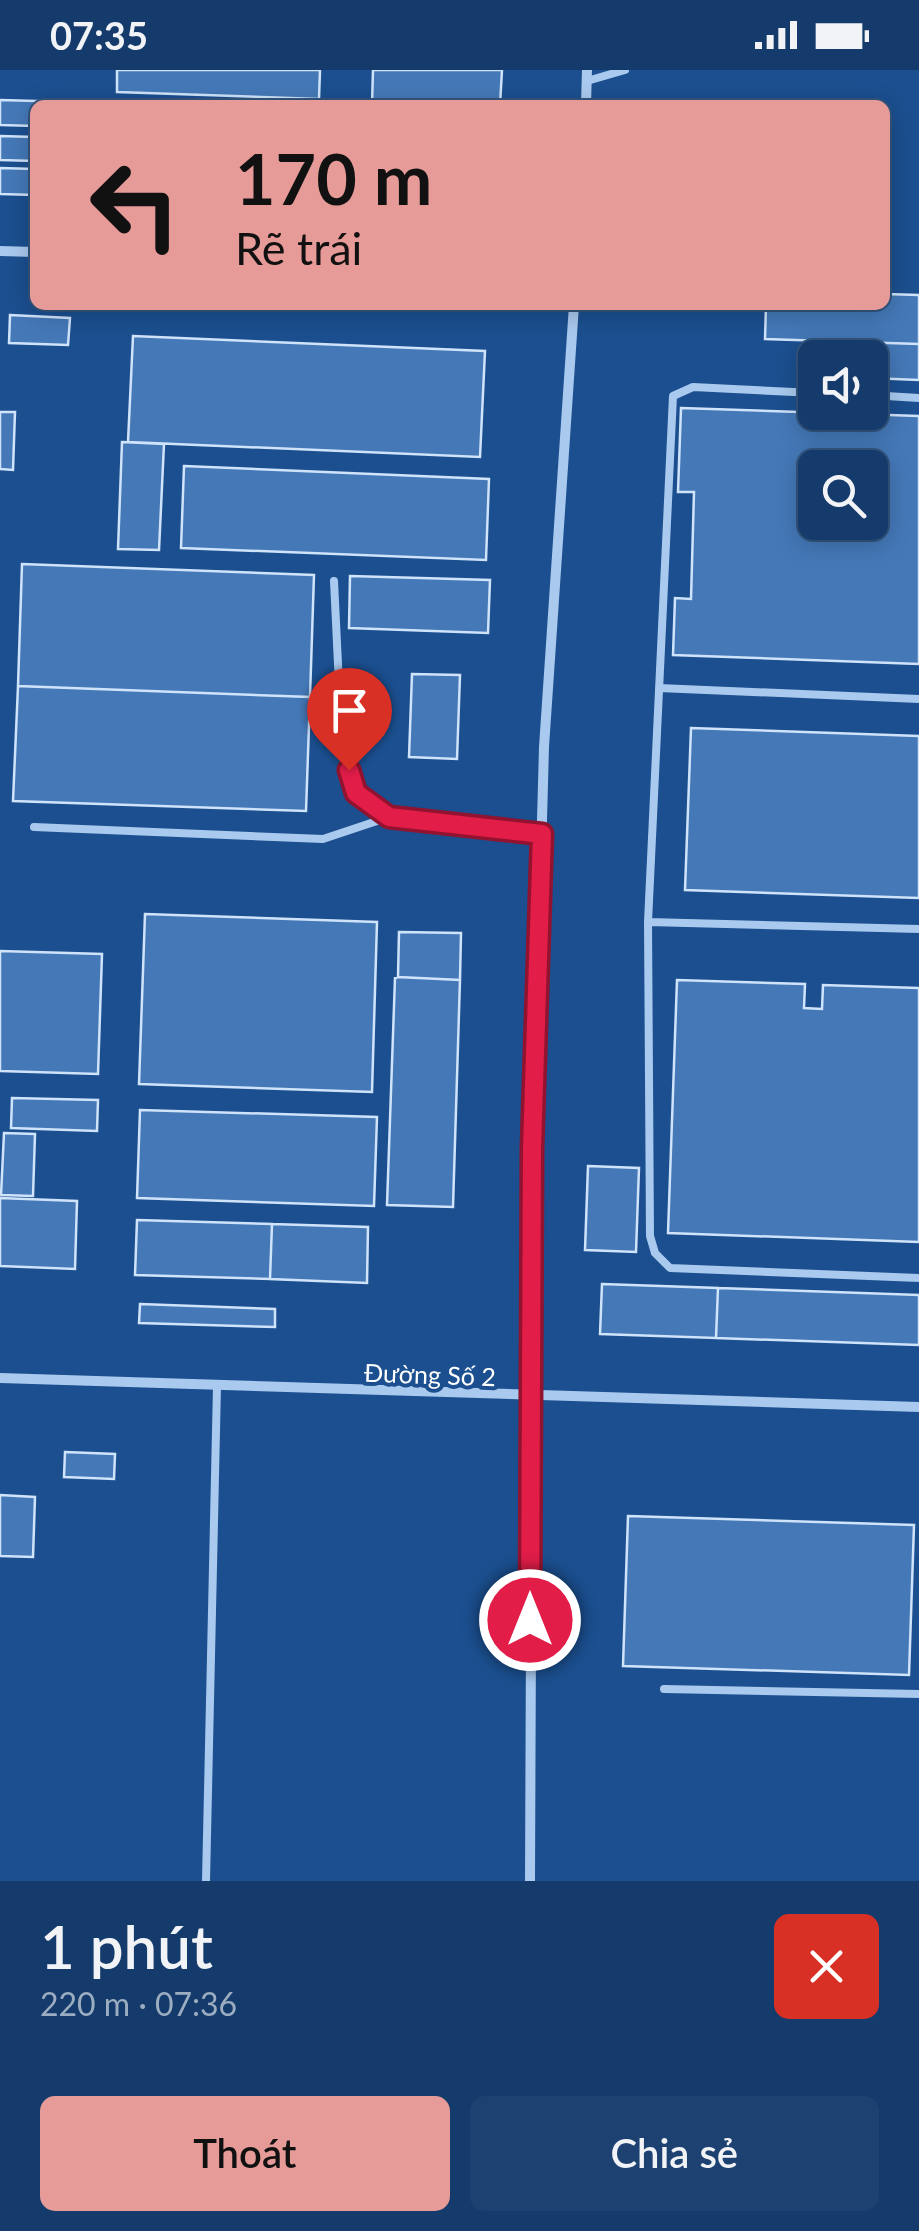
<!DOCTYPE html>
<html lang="vi">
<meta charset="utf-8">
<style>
:root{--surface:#143b6b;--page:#1d4271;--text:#f1f3f6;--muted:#9dadc1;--line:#33557e;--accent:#e69b98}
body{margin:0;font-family:Lato,sans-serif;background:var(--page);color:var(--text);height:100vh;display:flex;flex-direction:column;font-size:38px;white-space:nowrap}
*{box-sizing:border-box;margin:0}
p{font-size:32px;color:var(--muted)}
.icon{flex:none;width:55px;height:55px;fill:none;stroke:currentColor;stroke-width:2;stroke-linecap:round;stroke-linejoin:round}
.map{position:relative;height:1811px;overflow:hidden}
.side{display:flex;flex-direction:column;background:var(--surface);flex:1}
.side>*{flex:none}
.guide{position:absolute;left:30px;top:30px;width:860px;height:210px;border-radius:15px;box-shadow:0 5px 25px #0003,0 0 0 2px var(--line);background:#e69b98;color:#111;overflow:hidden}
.controls{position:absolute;left:798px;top:270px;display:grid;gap:20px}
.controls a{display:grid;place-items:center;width:90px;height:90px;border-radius:15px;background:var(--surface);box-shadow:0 5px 25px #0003,0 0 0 2px var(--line);font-size:50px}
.pin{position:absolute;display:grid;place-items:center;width:85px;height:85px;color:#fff;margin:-102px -42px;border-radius:50% 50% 50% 0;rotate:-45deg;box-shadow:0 0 10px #0007}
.pin .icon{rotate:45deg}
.me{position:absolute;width:110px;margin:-55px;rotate:0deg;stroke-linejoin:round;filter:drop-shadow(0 0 8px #0008)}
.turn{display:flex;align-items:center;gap:35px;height:210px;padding:0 40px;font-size:45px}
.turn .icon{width:130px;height:130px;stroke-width:2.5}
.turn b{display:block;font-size:70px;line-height:85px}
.round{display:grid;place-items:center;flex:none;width:105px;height:105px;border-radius:15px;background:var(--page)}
.overview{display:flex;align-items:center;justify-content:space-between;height:170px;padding:0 40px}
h1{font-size:60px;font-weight:600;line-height:75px}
.action{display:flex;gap:20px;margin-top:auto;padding:20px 40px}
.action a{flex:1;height:115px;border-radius:15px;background:var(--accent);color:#111;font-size:40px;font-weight:600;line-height:115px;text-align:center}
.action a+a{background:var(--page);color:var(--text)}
.status{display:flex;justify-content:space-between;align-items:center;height:70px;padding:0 50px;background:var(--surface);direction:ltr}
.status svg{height:28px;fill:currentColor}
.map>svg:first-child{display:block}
</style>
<div class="status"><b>07:35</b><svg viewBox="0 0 49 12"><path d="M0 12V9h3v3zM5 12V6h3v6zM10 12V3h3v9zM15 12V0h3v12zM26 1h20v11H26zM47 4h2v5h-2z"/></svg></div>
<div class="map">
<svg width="919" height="1811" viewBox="0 0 919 1811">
<rect width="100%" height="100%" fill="#1b4f8f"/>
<path fill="#4478b7" stroke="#cfe3fa" stroke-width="2.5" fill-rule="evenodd" d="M117 0H320L319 29 117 22Z
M373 0H502L500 35H372Z
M0 30 111 33 35 35V56L0 55Z
M0 66 35 67V91L0 90Z
M0 98 35 99V125L0 124Z
M885 224 919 225V274L765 269 766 235H885Z
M10 245 70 248 68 275 9 273Z
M133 266 485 281 480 387 128 372Z
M856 272 919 274V310L870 308V288H855Z
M681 338 919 346V594L673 585 675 528 691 529 694 422H678ZM815 398H870V452H815Z
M0 342H15L13 400 0 399Z
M122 372 164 374 159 480 118 479Z
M184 396 489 409 486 490 181 478Z
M22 494 314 505 310 627 18 616Z
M350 506 490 510 488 563 349 558Z
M412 604 460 605 457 689 409 687Z
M18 616 310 627 306 741 13 731Z
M691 658 919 666V828L685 820Z
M145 844 377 852 372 1022 139 1014Z
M399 862 461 863 460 910 398 907Z
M0 881 102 884 98 1004 0 1001Z
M398 907 460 910 453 1137 387 1135 395 908Z
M677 910 805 914 804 938 822 939 823 915 919 918V1172L668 1163Z
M12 1028 98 1030 97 1061 11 1058Z
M140 1040 377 1047 374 1136 137 1128Z
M4 1063 35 1064 33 1126 1 1125Z
M588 1096 639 1098 636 1182 585 1180Z
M0 1128 77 1131 75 1199 0 1196Z
M137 1150 272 1154 270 1209 135 1205Z
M272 1154 368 1157 367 1213 270 1209Z
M602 1214 718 1218 716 1268 600 1264Z
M718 1218 919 1225V1275L716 1268Z
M140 1234 275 1239V1257L139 1253Z
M65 1382 115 1384 114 1409 64 1407Z
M0 1425 35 1427 33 1487 0 1486Z
M628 1446 914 1455 909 1605 623 1596Z"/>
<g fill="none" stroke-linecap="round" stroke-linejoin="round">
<path stroke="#a9c9ee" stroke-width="8" d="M587 11 625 0
M815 323 693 317 673 326 648 852 650 1166 655 1183 670 1198 919 1208
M870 325 919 328
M334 511 342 677 356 723 389 747 542 764
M659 618 919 629
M34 757 323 769 389 747
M648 852 919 859
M664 1619 919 1624
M206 1811 217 1316"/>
<path stroke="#a9c9ee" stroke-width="10" d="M586 35 587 0
M0 181 35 182
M0 1308 919 1337
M530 1811 533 1078 544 677 574 235"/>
</g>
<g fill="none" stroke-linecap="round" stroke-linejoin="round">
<g stroke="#92132f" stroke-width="25">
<path id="route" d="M349 700 356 723 389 747 542 764 532 1078 530 1550"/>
</g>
<use href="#route" stroke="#e11d48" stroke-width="18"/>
</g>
<g text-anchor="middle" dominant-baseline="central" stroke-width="8" stroke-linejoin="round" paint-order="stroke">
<g font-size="25" fill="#fff" stroke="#1b4f8f">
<text transform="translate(430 1304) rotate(2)">Đường Số 2</text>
</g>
</g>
</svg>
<div class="controls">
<a><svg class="icon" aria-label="sound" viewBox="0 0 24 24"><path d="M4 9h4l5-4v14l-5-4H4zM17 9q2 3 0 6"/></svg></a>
<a><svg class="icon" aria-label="search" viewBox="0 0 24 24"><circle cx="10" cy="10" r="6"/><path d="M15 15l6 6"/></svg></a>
</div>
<div class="pin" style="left:349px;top:700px;background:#d93025"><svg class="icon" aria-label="arrive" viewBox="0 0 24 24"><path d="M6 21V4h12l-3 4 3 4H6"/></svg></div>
<svg class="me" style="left:530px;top:1550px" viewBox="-20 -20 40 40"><circle r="17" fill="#e11d48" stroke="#fff" stroke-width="3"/><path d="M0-11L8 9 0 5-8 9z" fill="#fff"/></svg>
<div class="guide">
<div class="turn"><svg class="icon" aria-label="left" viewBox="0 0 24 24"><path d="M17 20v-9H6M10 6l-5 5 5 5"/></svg><div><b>170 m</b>Rẽ trái</div></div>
</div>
</div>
<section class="side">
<div class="overview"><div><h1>1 phút</h1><p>220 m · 07:36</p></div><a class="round" style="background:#d93025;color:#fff"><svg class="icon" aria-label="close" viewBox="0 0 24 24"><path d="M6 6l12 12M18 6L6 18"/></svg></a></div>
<div class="action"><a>Thoát</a><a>Chia sẻ</a></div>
</section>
